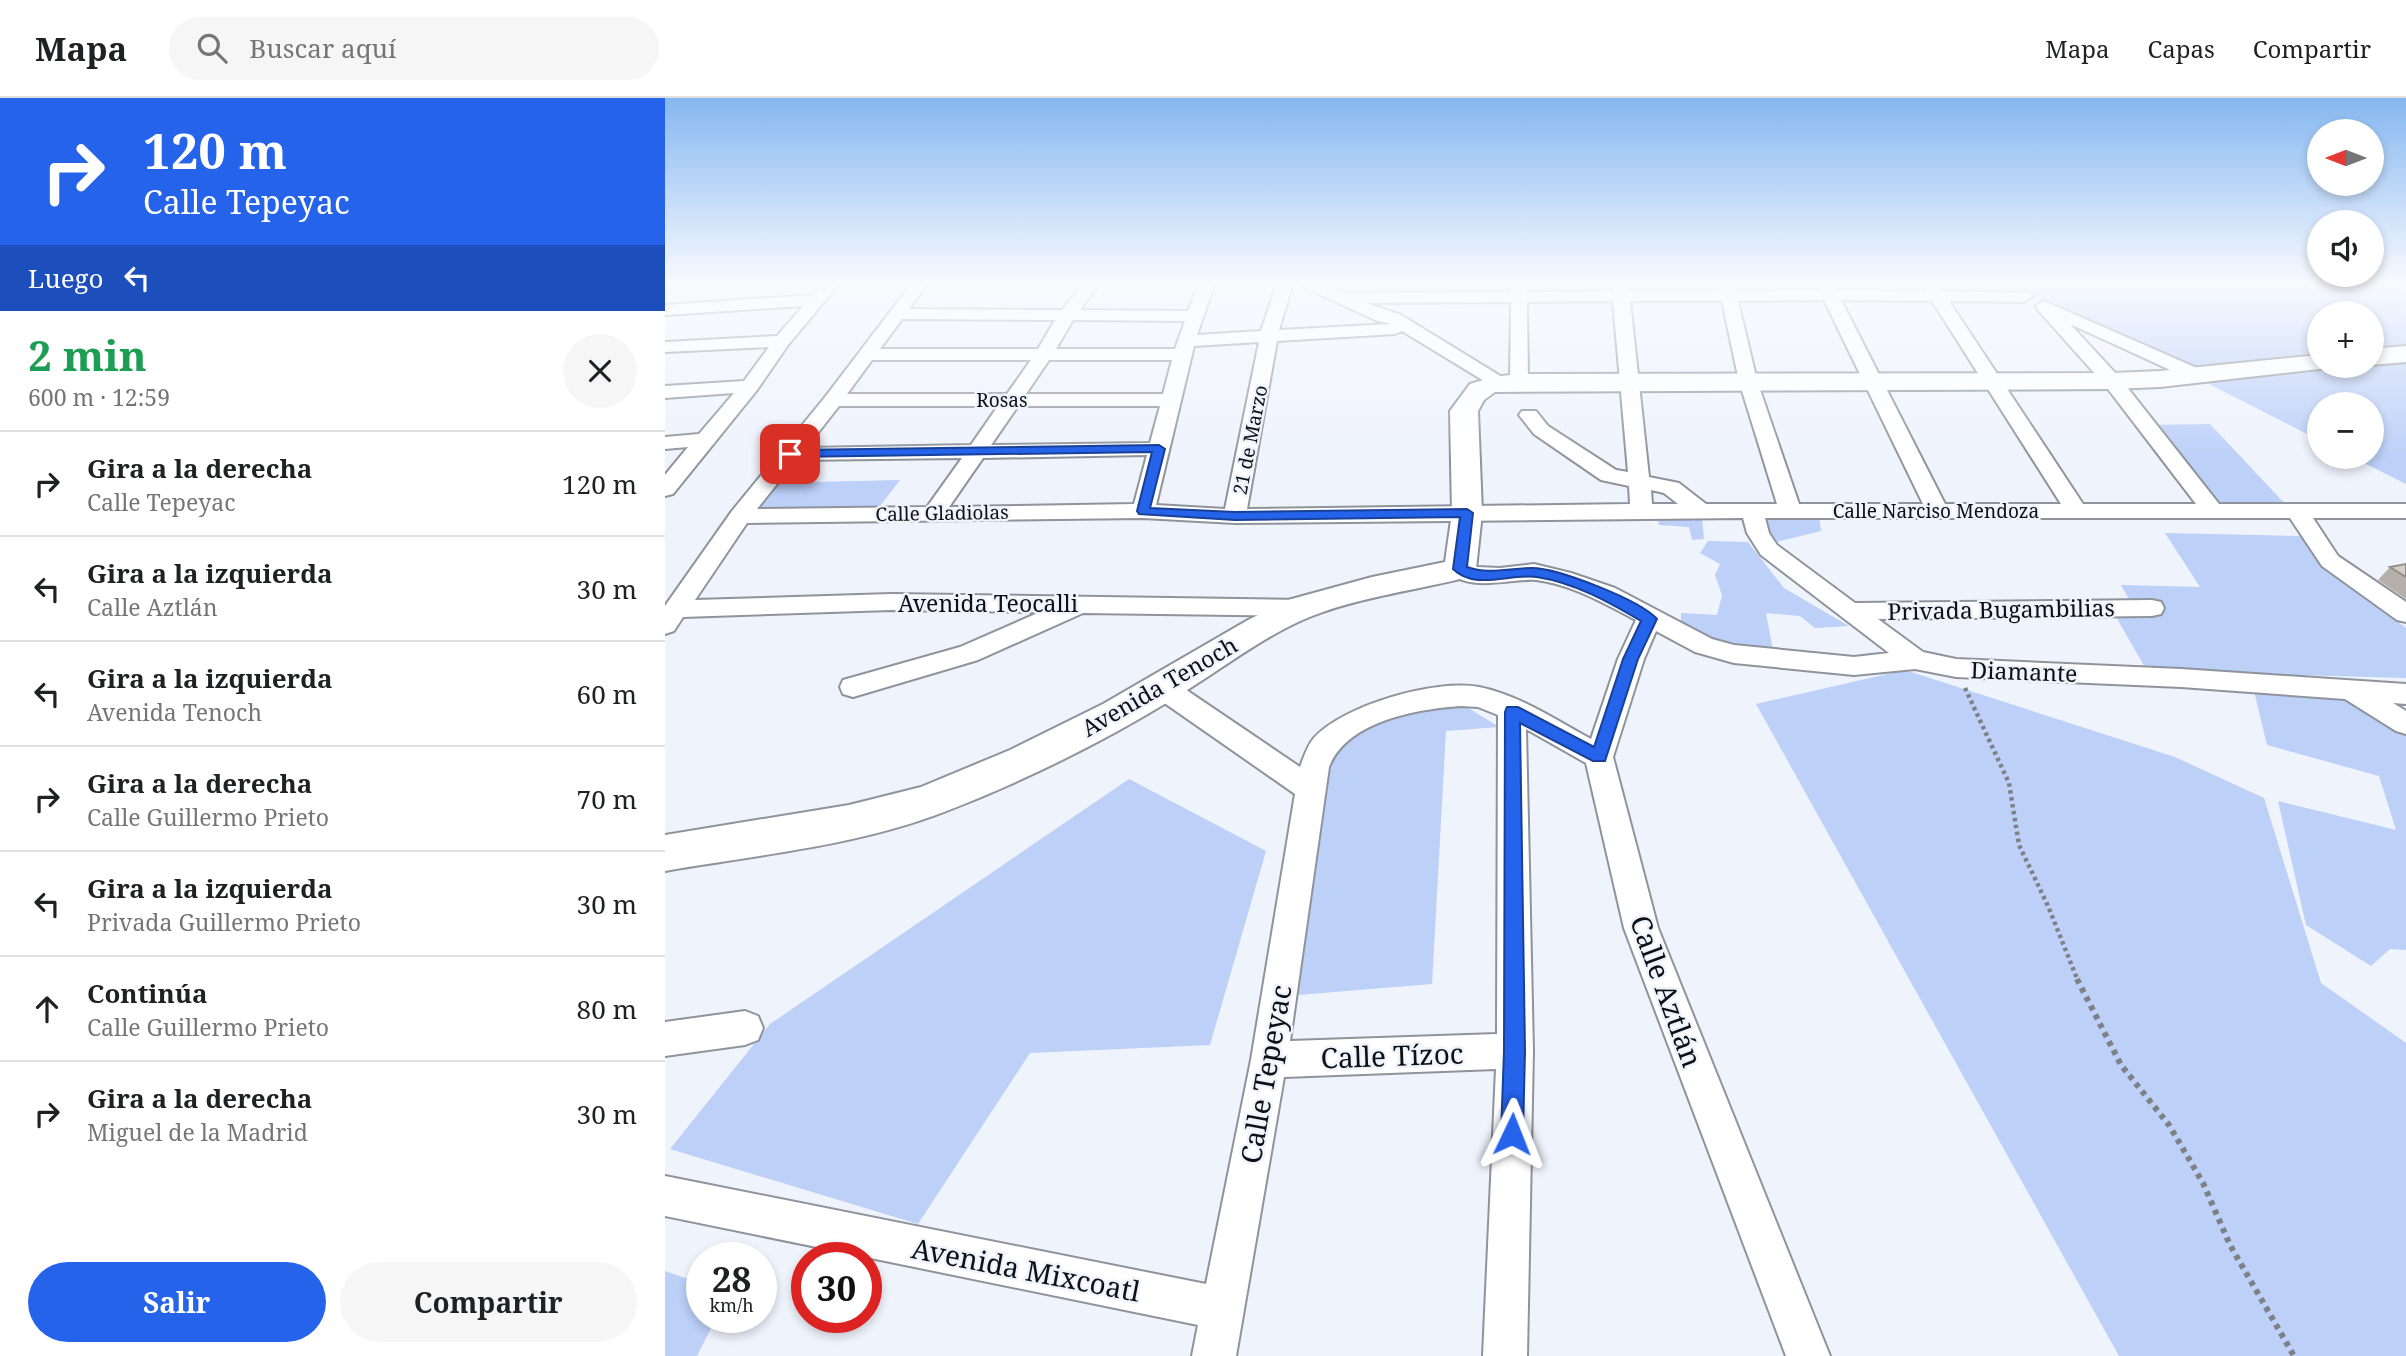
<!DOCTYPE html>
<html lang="es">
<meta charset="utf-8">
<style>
:root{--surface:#fff;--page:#f6f6f6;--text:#202124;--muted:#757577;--line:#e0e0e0;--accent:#2563eb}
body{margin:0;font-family:"Noto Serif",serif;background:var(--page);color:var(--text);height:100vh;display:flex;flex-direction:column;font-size:26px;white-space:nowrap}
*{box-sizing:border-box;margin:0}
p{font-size:23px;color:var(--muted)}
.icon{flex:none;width:38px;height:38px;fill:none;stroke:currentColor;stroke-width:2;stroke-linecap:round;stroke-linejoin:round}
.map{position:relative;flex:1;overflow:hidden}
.panel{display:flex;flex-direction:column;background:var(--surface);width:665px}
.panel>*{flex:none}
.guide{background:#2563eb;color:#fff;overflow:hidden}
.needle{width:46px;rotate:270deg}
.fabs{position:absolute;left:1642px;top:21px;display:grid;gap:14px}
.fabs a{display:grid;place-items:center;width:77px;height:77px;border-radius:50%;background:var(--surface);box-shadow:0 4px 10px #0003;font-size:35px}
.speed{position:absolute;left:21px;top:1144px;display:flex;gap:14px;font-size:35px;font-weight:700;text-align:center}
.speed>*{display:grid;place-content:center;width:91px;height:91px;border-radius:50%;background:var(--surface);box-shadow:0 4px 10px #0003;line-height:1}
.speed small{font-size:18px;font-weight:400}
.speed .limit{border:10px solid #d22;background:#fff;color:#111}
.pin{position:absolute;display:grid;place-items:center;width:60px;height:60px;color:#fff;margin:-30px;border-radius:14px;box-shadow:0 4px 10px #0006}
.me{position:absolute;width:77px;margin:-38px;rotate:2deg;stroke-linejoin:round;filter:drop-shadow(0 0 5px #0008)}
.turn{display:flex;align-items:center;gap:24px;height:147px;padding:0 28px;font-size:32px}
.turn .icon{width:91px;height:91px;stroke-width:2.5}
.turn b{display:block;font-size:49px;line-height:60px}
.then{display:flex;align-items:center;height:66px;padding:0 28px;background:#0003;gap:14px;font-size:26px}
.round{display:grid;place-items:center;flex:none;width:74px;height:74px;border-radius:37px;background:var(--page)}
.overview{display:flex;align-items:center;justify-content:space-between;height:119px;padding:0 28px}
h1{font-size:42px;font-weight:700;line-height:52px;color:#1e9e55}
.cta{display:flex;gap:14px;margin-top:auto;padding:14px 28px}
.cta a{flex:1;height:80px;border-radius:42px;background:var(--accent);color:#fff;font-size:28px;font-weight:700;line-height:80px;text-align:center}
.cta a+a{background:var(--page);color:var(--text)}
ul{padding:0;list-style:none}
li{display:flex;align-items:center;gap:21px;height:105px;padding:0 28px;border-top:2px solid var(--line)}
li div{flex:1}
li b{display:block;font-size:26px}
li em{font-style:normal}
header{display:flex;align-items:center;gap:42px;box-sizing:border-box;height:98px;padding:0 35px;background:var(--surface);border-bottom:2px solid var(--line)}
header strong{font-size:33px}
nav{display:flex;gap:38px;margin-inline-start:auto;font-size:24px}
.search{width:490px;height:63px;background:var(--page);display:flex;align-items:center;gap:18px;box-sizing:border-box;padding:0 24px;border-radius:38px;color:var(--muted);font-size:26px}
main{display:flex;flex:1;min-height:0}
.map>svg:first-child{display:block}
</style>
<header>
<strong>Mapa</strong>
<div class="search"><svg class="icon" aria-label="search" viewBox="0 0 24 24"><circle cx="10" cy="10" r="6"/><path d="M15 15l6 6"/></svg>Buscar aquí</div>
<nav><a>Mapa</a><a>Capas</a><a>Compartir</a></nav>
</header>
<main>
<section class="panel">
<div class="guide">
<div class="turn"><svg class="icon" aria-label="right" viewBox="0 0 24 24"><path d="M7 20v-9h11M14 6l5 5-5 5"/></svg><div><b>120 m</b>Calle Tepeyac</div></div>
<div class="then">Luego<svg class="icon" aria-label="left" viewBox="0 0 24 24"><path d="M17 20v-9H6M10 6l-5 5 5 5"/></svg></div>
</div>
<div class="overview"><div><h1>2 min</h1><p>600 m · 12:59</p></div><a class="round"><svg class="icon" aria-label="close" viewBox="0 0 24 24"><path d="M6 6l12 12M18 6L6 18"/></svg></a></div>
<ul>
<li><svg class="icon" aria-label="right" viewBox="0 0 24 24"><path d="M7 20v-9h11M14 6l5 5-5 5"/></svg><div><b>Gira a la derecha</b><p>Calle Tepeyac</p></div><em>120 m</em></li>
<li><svg class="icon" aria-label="left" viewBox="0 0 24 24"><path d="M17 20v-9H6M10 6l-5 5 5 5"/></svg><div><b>Gira a la izquierda</b><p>Calle Aztlán</p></div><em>30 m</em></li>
<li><svg class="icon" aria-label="left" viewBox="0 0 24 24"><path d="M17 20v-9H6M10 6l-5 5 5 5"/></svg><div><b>Gira a la izquierda</b><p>Avenida Tenoch</p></div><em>60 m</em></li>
<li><svg class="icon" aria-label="right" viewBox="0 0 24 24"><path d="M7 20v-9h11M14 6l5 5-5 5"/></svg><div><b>Gira a la derecha</b><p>Calle Guillermo Prieto</p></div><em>70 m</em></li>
<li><svg class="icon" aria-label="left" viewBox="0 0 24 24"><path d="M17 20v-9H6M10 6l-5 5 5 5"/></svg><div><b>Gira a la izquierda</b><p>Privada Guillermo Prieto</p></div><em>30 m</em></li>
<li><svg class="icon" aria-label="ahead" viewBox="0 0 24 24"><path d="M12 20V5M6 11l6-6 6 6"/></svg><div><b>Continúa</b><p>Calle Guillermo Prieto</p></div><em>80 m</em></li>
<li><svg class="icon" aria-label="right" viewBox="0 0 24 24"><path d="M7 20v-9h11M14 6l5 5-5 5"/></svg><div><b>Gira a la derecha</b><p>Miguel de la Madrid</p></div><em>30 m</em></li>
</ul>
<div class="cta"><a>Salir</a><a>Compartir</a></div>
</section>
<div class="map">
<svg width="1741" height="1258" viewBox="0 0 1741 1258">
<rect width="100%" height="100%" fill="#eff3fc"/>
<path fill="#bcd0f8" d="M653 185H726L723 196 674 195Z
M1338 185H1741V386L1687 359H1706V306H1654V342L1540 284 1660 268H1706V215H1654V265L1534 278 1479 246Z
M1545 326 1622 408 1553 409 1483 327Z
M235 382 209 416 78 417 103 385Z
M1154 418 1156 433 1107 445 1089 420Z
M993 419 1037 420 1039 441 1027 442 1024 429 994 427Z
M1500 435 1636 438 1655 462 1741 530V580L1482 573 1446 510H1469L1456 487 1535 489Z
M1043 443 1083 444 1119 490 1184 528 1150 530 1135 518 1101 515 1108 553 1016 539V515L1052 517 1057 497 1050 477 1055 466 1035 455Z
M1240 572 1510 659 1599 700 1656 885 1741 945V1258H1454L1091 606Z
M1589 593 1697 603 1741 631V852L1725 851 1706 868 1641 827 1613 703 1731 732 1714 678 1602 647Z
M800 608 834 629 781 633 767 886 633 897 653 742 660 654 702 622 745 612Z
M464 681 601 753 545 947 365 955 253 1126 5 1051 105 926Z
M0 1173 37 1186V1220H51L32 1258H0Z"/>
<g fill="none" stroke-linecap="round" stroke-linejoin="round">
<g stroke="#8f939b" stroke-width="4">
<path id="street" d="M158 185H175L123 247 92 292 8 396 0 398V377L23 349 0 351V339L34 336 69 295 0 300V288L79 283 104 249 0 254V244L112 238 138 208 0 217V207L148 197Z
M247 185H263L244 211 397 212 419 185H435L415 212 523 213 534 185H550L532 237 596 233 612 185H628L614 232 726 226 710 222 637 188 635 185H656L679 195 846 194V185H862V194L948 193 947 185H963L964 193H1054L1053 185H1069L1071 193 1154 192 1151 185H1167L1171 192 1260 193 1257 185H1271L1277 193 1365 195 1367 199 1359 204 1284 203 1418 406H1531L1440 287 1373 212 1371 208 1379 203 1541 274 1543 278 1541 282H1527L1405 226 1454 279 1554 406H1741V420H1648L1673 458 1741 504V524L1732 522 1657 468 1625 420H1100L1104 435 1112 447 1190 505 1487 502 1496 504 1499 510 1496 516 1487 518 1213 521 1258 554 1291 561 1516 571 1741 586V606L1728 605 1741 613V636L1731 633 1680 601 1516 589 1291 579 1250 571 1189 577 1069 565 1030 554 991 533 979 561 948 659 993 830 1165 1258H1121L959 830 921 665 861 631 868 953 862 1258H818L831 971 619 979 571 1258H527L533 1227 0 1118V1078L541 1186 586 962 630 696 488 597 485 590 488 583 498 580 508 583 635 669C639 659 642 648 649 640 679 607 770 581 814 589 854 597 891 622 926 641L953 561 971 522C940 506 906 486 871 482 848 480 799 496 783 471L787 466 795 463 812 469 835 470 869 466 906 475 950 490 1047 541 1069 547 1189 559 1224 555 1096 457 1082 435 1078 420 570 425 478 420 82 425 30 502 226 496 635 502 644 504 647 510 644 516 635 518 418 515 313 562 188 599 178 596 175 589 178 582 295 549 375 514 226 512 18 519 9 533 0 536V508L67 413 161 298ZM1159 202 1258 406H1134L1092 283 1073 203ZM1176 202 1267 203 1396 406H1280ZM948 203 963 374 951 372 883 328 871 313H857L854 317 869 336 936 382 964 388 965 406 582 411 612 243 730 236 737 233 829 289 836 291 845 285 854 290 863 284 862 204ZM965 203H1057L1074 283 1112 406H1041L1014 385 984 379ZM846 204 845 284 736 217 701 205ZM237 221 390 222 373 251H215ZM408 222 520 223 510 251H391ZM594 244 560 411 491 407 529 248ZM207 262H366L342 296H182ZM384 262H507L498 296H361ZM174 308H333L306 347 141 350ZM353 308H495L485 345 326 347ZM482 357 469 406 284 409 318 360ZM297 360 262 409 92 411 131 362ZM986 392 999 395 1013 406H987ZM796 608 813 609 833 617 832 936 625 943 664 669C682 623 752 611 796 608Z
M80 913 93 918 98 930 93 942 80 947 0 958V924Z"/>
</g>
<g stroke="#8f939b" stroke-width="4">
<path id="secondary" d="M1741 248V264L1706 267V251Z
M1654 257V268H1665L1663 270 1495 289 1447 291 830 294 819 302 813 313 817 415 811 471 807 478C754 492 698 498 647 518 599 537 556 572 511 599 438 644 359 683 279 714 191 748 92 757 0 773V737L184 707 256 689 345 652 438 606 583 522 623 502 707 479 780 464 787 415 785 313 805 286 828 279 854 276 1447 275 1495 273Z"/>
</g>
<path stroke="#7e8086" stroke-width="4.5" stroke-dasharray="3.5 3.5" stroke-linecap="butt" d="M1300 590 1344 685 1354 747 1383 808 1413 883"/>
<path stroke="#7e8086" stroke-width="6" stroke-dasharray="5 5" stroke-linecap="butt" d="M1412 881 1456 967 1504 1027 1538 1085 1565 1147 1629 1258"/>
<use href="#street" fill="#fff" fill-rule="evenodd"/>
<use href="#secondary" fill="#fff" fill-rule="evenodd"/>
</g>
<path fill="#b5b0a9" d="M1741 466V501L1713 482 1725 469Z"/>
<path fill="#d3cdc5" stroke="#94908a" stroke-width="2" d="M1741 466V479L1725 469Z"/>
<linearGradient id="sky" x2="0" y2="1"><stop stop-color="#85b7f0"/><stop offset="0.51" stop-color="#f8fafe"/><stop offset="1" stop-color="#f8fafe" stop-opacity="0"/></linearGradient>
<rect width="1741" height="361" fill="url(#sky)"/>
<path fill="#2563eb" stroke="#184099" stroke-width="2" d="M494 347 500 351 485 410 570 414 802 411 808 415 802 469C824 477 844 470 867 470 893 470 975 502 992 521L973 561 940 663H928L855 625 860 953 858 1036 855 1044 847 1047 839 1044 836 1036 839 953 840 614 842 609H853L929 649 958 561 976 523C944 504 910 485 872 479 846 475 810 493 788 471L795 419 570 422 474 416 472 413 487 354 125 359 119 356 125 352Z"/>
<g text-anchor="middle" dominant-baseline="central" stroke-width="5" stroke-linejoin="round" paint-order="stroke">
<g font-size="19" fill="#0f1013" stroke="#eff3fc">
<text x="337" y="302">Rosas</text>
<text transform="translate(585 342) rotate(-79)">21 de Marzo</text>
<text x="1271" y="413">Calle Narciso Mendoza</text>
<text transform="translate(277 415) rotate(-1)">Calle Gladiolas</text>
</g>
<g font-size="23" fill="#0f1013" stroke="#eff3fc">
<text x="323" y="505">Avenida Teocalli</text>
<text transform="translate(1336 511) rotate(-1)">Privada Bugambilias</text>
<text transform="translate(1359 573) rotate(2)">Diamante</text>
<text transform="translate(494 588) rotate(-30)">Avenida Tenoch</text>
</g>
<g font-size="28" fill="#0f1013" stroke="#eff3fc">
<text transform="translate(1002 893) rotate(70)">Calle Aztlán</text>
<text transform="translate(727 957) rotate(-2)">Calle Tízoc</text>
<text transform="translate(600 976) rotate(-80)">Calle Tepeyac</text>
<text transform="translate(361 1171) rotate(11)">Avenida Mixcoatl</text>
</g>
</g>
</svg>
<div class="fabs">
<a><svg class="needle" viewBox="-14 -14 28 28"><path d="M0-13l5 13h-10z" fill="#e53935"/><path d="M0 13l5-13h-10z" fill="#757577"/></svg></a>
<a><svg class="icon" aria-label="sound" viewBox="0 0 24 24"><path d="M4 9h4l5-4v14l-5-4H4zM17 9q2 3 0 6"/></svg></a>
<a>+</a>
<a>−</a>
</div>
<div class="speed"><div>28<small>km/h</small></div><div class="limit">30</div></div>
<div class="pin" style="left:125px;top:356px;background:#d93025"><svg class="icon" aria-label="arrive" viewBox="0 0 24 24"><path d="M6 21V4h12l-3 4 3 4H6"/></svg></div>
<svg class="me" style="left:847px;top:1036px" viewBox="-20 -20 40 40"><path d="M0-17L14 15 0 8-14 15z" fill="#2563eb" stroke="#fff" stroke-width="4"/></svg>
</div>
</main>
